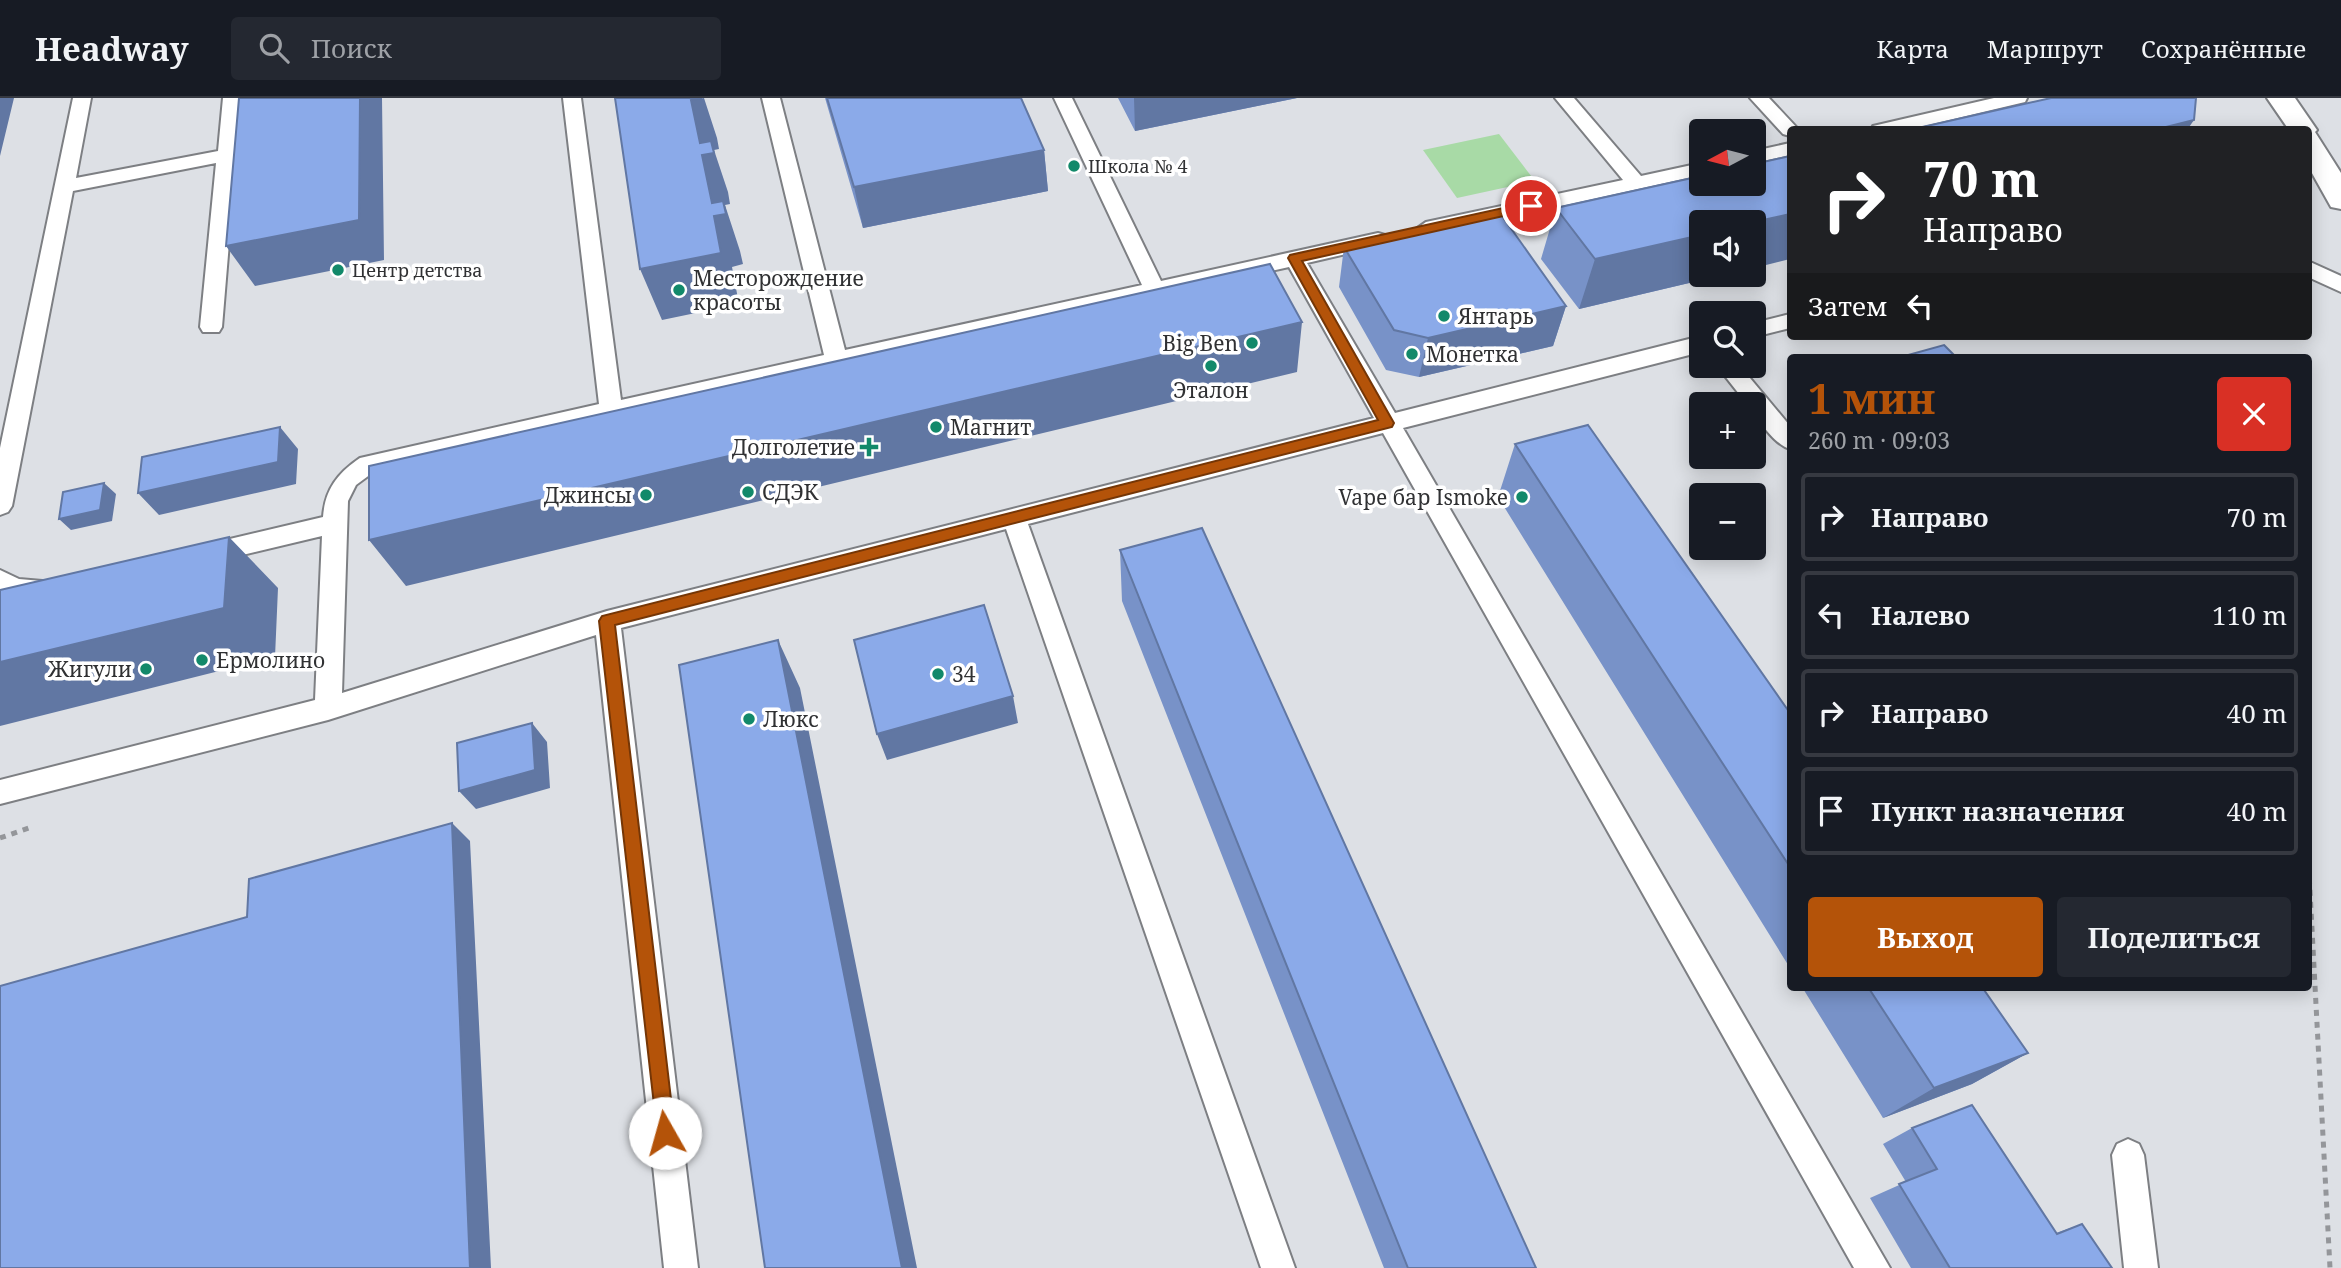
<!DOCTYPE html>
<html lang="ru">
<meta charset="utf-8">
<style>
:root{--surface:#171b24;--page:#242831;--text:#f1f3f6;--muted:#9ea1a6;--line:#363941;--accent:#b45309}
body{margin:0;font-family:"Noto Serif",serif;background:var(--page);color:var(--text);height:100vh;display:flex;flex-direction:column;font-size:26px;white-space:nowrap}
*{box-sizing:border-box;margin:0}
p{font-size:23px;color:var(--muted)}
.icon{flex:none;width:38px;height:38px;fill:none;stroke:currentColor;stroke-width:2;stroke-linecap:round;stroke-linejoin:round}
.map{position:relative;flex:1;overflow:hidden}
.panel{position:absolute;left:1787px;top:256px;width:525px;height:637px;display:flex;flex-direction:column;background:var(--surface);border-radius:7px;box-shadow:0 4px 18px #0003}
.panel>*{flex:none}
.hud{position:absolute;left:1787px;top:28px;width:525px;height:214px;border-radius:7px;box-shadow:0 4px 18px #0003;background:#202124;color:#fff;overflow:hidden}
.needle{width:46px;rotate:263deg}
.tools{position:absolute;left:1689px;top:21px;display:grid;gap:14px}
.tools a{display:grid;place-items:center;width:77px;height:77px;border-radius:7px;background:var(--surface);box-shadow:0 4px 18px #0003;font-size:35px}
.pin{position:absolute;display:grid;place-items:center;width:60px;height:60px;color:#fff;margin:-30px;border:4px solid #fff;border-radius:50%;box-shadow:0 2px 7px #0007}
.me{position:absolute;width:77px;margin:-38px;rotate:353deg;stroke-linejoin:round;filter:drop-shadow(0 0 5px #0008)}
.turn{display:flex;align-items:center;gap:24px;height:147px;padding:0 21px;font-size:32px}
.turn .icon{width:91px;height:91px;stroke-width:2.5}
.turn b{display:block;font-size:49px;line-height:60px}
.then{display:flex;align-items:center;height:66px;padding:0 21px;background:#0003;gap:14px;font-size:26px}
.round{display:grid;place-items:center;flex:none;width:74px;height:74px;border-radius:7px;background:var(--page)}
.summary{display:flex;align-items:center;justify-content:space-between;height:119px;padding:0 21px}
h1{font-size:42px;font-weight:700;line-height:52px;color:var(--accent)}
.cta{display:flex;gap:14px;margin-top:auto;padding:14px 21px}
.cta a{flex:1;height:80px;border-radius:7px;background:var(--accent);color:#fff;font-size:28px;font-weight:700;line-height:80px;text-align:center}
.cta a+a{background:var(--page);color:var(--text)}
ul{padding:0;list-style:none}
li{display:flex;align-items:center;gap:21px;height:88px;margin:0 14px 10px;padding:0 7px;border:4px solid var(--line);border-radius:7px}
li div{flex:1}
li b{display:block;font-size:26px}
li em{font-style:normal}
header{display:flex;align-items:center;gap:42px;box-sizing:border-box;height:98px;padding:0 35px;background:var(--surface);border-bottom:2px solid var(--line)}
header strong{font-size:33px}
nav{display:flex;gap:38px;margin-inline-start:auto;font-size:24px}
.search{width:490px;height:63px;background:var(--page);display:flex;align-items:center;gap:18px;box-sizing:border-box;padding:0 24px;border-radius:7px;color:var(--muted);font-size:26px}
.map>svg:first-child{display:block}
</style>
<header>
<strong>Headway</strong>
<div class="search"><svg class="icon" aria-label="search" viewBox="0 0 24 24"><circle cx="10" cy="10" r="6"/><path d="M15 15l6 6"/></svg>Поиск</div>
<nav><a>Карта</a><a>Маршрут</a><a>Сохранённые</a></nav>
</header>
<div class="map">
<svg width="2341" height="1170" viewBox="0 0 2341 1170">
<rect width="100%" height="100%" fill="#dde0e5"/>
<path fill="#a8daa6" d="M1499 36 1535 83 1457 100 1423 52Z"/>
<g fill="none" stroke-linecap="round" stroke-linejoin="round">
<g stroke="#7d7f83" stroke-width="4">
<path id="lane" d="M73 0H91L76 80 218 53 223 0H241L222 229 219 234H203L200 229 216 65 73 93 12 408 8 414 0 417V350Z
M563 0H581L621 302 824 257 762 0H780L845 252 1142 187 1054 0H1072L1161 183 1378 135 1385 137 1388 142 1385 147 1307 165 1395 315 1701 238V254L1403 330 1890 1170H1854L1383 335 1028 426 1295 1170H1261L1006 431 621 530 698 1170H664L596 537 328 622 0 706V682L315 602 322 438 205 466 196 463 193 456 196 449 323 419C325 391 338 375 360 360L599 306ZM1289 169 1374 320 607 513 342 595 348 403 356 387 375 373Z
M1555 0H1574L1641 78 1701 65V77L1426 138 1419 136 1416 131 1426 124 1623 82Z
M1750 0H1769L1799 32H1790V38L1783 36Z
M1994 0H2027L2025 4 1907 32H1871L1873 28Z
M1790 45V57L1754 65V53Z
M2308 163 2341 178V194L2308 179Z
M1790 216V230L1754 239V225Z
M1717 268H1740L1790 328V351C1776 347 1754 321 1754 306H1747Z
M0 472 19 481 54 484 58 491 54 498C37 504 15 504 0 494Z
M2128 1041 2139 1046 2144 1057 2158 1170H2124L2112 1057 2117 1046Z"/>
</g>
<g stroke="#7d7f83" stroke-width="4">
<path id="street" d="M2267 0H2295L2317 32 2315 34 2341 75V111L2331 109 2308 68V32H2289Z"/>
</g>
<path stroke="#94969a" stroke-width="5" stroke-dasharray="6 6" stroke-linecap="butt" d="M0 740 29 730
M2308 756 2330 1170"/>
<use href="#lane" fill="#fff" fill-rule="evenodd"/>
<use href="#street" fill="#fff" fill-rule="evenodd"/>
</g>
<path fill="#7892c8" d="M825 0H1021L1044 52 1048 93 863 130Z
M1118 0H1297L1135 33Z
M1556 110 1701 177H1723L1579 211 1541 161Z
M1344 149 1566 208 1553 248 1419 279 1386 272 1339 189Z
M1515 346 1790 615V870L1498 399Z
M1120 452 1536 1170H1384L1122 503Z
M1802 889H1982L2028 955 1972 986 1883 1020Z
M1912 1030 2056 1135 2082 1126 2112 1170H1911L1870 1100 1906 1084 1883 1046Z"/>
<path fill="#6177a3" d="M0 0H14L0 58Z
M360 0H382L384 162 255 188 226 148Z
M704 0 717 40 719 51 714 52 728 94 730 106 725 107 740 153 743 166 732 169 739 206 662 222 640 171 712 105 691 2Z
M1134 0H1297L1135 33Z
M2194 22 2187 32H2154Z
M1044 52 1048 93 863 130 854 89Z
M1790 116V161L1754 170V124Z
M1701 137V177H1723L1579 211 1595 161Z
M1566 208 1553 248 1419 279 1428 240Z
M1302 224 1297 274 406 488 369 442Z
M280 329 298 351 296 386 159 417 138 395Z
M104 385 116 396 112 423 71 432 59 421Z
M229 439 278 490 275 559 0 628V564Z
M778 542 800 590 917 1170H902Z
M1013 598 1018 625 887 662 877 636Z
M532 625 547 644 550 690 476 711 459 693Z
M452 725 470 743 491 1170H470Z
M2028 955 1972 986 1883 1020 1934 990Z"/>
<path fill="#8baae9" stroke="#6177a3" stroke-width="2" d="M239 0H360L359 122 226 148Z
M615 0H702L691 2 700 45 711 43 714 55 702 57 712 105 723 103 726 116 714 118 721 155 640 171Z
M827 0H1021L1044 52 854 89Z
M2051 0H2196L2194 22 2154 32H1909Z
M1790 58V116L1754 124H1701V137L1595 161 1556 110 1701 78V86H1754V66Z
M1500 115 1566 208 1428 240 1394 232 1344 149Z
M1270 166 1302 224 369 442V368Z
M1944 247 1956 259H1901Z
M1588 327 1790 615V769L1515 346Z
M280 329 278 364 138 395 142 359Z
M104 385 100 412 59 421 63 394Z
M1202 430 1536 1170H1408L1120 452Z
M229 439 224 510 0 564V492Z
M984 507 1013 598 877 636 854 542Z
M778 542 902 1170H765L679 567Z
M532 625 535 672 459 693 457 645Z
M452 725 470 1170H0V888L247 819 249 781Z
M1868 889H1982L2028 955 1934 990Z
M1972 1007 2057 1136 2082 1126 2112 1170H1950L1899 1086 1937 1071 1912 1030Z"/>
<path fill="#b45309" stroke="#753606" stroke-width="2" d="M1531 104 1535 105V111L1302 163 1394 325 1392 329 615 527 675 1035 672 1042 665 1045 658 1042 599 523 602 518 1378 322 1288 160 1290 157Z"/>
<g fill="#12896a" stroke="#fff" stroke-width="2.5">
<circle cx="1074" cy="68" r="7"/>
<circle cx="338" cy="172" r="7"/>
<circle cx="679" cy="192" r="7"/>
<circle cx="1444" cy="218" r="7"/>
<circle cx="1252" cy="245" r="7"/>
<circle cx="1412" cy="256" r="7"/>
<circle cx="1211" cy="268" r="7"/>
<circle cx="936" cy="329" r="7"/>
<path d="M865.5 338.5h7v7h7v7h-7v7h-7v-7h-7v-7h7z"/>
<circle cx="748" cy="394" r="7"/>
<circle cx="646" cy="397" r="7"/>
<circle cx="1522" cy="399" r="7"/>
<circle cx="202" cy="562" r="7"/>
<circle cx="146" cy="571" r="7"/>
<circle cx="938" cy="576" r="7"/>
<circle cx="749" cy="621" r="7"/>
</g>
<g text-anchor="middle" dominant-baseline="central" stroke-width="7" stroke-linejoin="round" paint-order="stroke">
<g font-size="18" fill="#303133" stroke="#fff" text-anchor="start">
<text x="1088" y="68">Школа № 4</text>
<text x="352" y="172">Центр детства</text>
</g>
<g font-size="21" fill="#303133" stroke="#fff" text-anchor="start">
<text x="693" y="180">Месторождение<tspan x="693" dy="24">красоты</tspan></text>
<text x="1458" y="218">Янтарь</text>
<text x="1238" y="245" text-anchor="end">Big Ben</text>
<text x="1426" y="256">Монетка</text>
<text x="1211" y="292" text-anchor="middle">Эталон</text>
<text x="950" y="329">Магнит</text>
<text x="855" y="349" text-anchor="end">Долголетие</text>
<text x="762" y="394">СДЭК</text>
<text x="632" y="397" text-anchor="end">Джинсы</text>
<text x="1508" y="399" text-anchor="end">Vape бар Ismoke</text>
<text x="216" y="562">Ермолино</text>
<text x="132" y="571" text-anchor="end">Жигули</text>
<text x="952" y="576">34</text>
<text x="763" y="621">Люкс</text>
</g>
</g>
</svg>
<div class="tools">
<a><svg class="needle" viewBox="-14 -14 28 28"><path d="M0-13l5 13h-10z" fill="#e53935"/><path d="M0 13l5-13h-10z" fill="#9ea1a6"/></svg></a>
<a><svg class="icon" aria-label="sound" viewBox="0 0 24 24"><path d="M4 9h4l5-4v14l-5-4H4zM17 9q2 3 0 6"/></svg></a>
<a><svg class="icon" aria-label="search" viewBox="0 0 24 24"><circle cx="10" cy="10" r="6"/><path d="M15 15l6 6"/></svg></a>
<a>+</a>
<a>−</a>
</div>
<div class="pin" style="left:1531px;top:108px;background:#d93025"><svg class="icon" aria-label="arrive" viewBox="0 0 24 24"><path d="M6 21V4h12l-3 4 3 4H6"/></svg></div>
<svg class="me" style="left:665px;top:1035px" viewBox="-20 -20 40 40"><circle r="19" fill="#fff"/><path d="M0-13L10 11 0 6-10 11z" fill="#b45309"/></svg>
<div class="hud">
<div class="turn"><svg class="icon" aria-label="right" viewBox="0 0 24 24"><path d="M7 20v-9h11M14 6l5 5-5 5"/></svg><div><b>70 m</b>Направо</div></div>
<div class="then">Затем<svg class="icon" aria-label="left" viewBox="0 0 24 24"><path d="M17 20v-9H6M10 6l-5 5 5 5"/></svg></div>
</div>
<section class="panel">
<div class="summary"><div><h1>1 мин</h1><p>260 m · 09:03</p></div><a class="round" style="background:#d93025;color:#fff"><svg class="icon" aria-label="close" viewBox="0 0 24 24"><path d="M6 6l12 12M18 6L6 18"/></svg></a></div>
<ul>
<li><svg class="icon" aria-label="right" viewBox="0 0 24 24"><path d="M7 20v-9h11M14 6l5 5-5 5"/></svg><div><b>Направо</b></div><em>70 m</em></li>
<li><svg class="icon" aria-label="left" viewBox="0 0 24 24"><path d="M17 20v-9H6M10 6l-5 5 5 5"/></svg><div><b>Налево</b></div><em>110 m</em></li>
<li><svg class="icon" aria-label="right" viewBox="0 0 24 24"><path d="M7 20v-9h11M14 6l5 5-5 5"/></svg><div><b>Направо</b></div><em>40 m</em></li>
<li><svg class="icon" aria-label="arrive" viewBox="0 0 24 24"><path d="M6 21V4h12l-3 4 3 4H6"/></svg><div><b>Пункт назначения</b></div><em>40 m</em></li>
</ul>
<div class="cta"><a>Выход</a><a>Поделиться</a></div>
</section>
</div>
